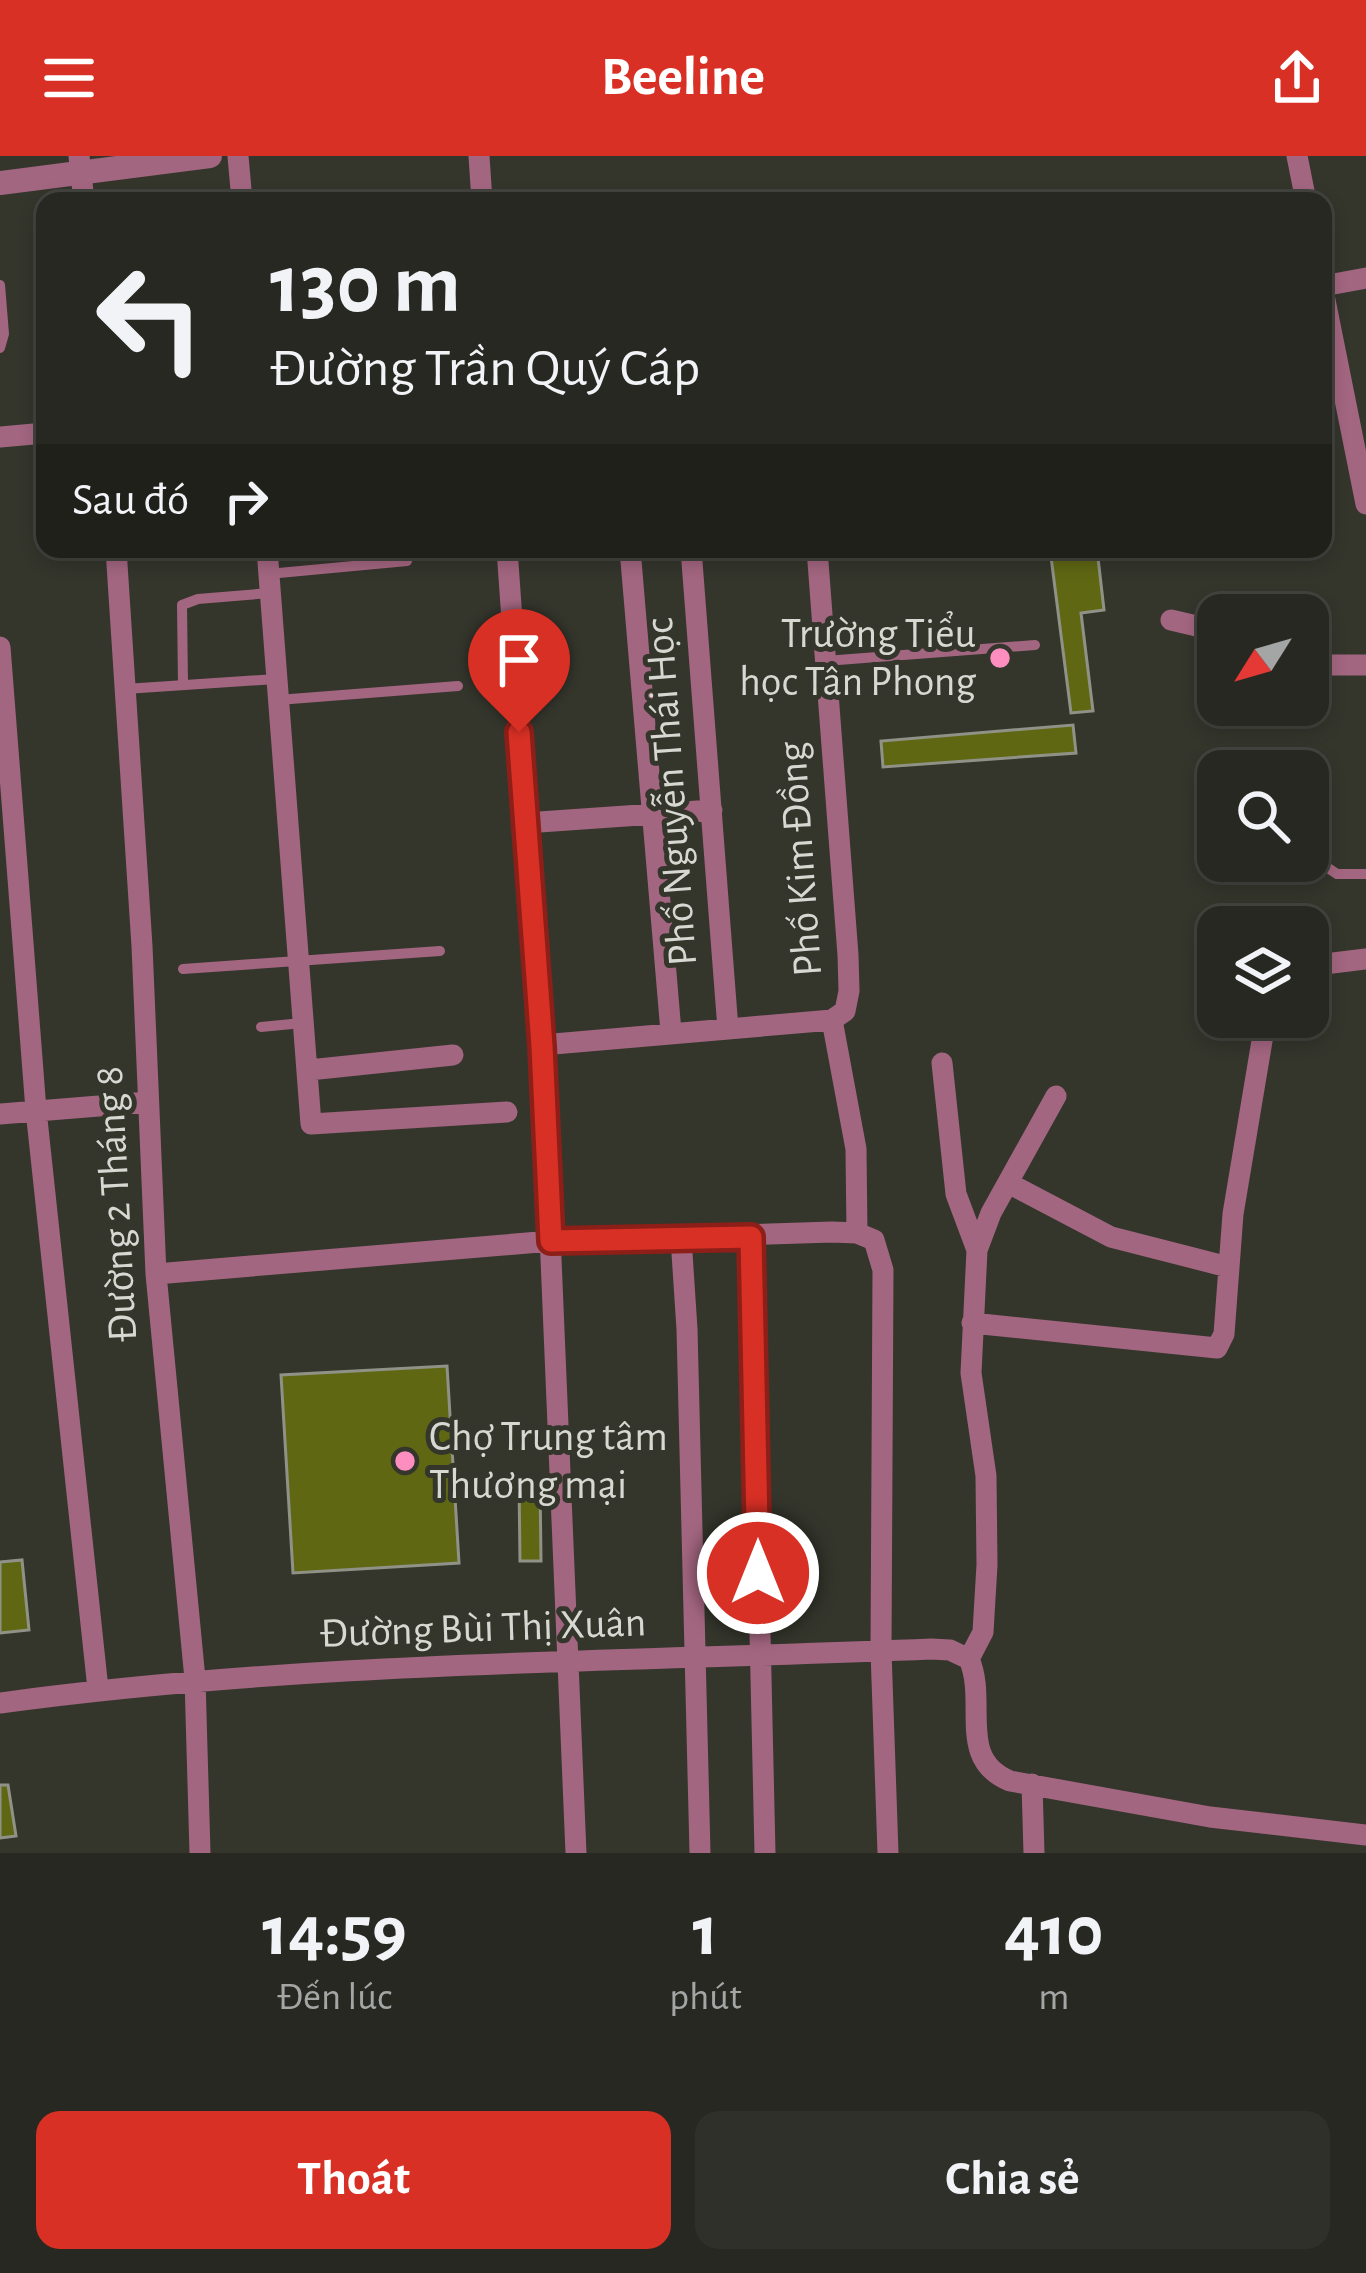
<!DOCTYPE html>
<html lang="vi">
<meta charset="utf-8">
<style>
:root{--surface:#272821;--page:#2f302a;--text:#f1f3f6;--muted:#a4a6a5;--line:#43443f;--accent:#d93025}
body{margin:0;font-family:"Alegreya Sans",sans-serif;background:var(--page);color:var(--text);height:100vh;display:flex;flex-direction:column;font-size:45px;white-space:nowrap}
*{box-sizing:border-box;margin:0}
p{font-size:39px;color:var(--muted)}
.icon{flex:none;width:66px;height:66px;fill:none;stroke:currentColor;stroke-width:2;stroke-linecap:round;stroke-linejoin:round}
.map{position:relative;height:1697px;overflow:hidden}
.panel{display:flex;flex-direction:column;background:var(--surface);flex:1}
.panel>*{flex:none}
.banner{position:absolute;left:36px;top:36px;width:1296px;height:366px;border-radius:24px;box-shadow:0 6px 18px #0003,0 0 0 3px var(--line);background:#272821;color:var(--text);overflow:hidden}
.needle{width:78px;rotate:233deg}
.fabs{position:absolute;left:1197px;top:438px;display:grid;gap:24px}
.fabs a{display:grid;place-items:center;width:132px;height:132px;border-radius:24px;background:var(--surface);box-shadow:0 6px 18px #0003,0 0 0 3px var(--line);font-size:60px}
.pin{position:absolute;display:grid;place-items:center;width:102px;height:102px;color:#fff;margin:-123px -51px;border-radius:50% 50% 50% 0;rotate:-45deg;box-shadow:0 0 12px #0007}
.pin .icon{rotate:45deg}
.me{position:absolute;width:132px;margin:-66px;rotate:0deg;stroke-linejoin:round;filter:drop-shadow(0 0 9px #0008)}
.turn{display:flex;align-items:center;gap:42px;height:252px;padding:0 36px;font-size:54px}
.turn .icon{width:156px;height:156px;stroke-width:2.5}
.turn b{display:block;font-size:84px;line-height:102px}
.then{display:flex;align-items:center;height:114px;padding:0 36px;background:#0003;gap:24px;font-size:45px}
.eta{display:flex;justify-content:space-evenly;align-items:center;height:204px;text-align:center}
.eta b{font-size:72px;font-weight:700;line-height:84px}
.cta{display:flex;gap:24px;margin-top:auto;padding:24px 36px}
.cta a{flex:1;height:138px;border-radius:24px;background:var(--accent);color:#fff;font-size:48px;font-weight:700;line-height:138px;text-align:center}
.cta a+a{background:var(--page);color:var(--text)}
header{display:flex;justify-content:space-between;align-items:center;height:156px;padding:0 36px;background:var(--accent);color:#fff;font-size:54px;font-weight:700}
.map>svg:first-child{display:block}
</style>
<header><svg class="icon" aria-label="menu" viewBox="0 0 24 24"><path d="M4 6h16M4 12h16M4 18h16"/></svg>Beeline<svg class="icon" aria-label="share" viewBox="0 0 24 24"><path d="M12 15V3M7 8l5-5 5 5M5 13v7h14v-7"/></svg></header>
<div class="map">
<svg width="1366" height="1697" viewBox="0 0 1366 1697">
<rect width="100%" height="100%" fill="#34362c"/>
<path fill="#5f6713" stroke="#909287" stroke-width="3" d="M1050 393H1097L1104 454 1081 457 1093 555 1071 557Z
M1073 569 1076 597 883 611 881 585Z
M447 1210 459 1407 293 1417 281 1219Z
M519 1326H540L541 1405H520Z
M22 1404 29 1474 0 1477V1406Z
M0 1629H8L16 1680 0 1682Z"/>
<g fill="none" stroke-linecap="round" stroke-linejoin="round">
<path stroke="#a36680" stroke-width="10" d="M0 129 4 178 0 192
M268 418 407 405
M825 505 1035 489
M183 528 182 449 198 443 270 437
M125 533 276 523
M278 544 458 530
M1249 596 1280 600 1295 615
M1308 662 1322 708 1337 718H1366
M183 813 440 795
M261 871 302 867"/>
<path stroke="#a36680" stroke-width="21" d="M79 0 84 45
M238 0 242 45
M479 0 482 45
M1297 0 1306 45
M1323 130 1366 122
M1323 134 1366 348
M0 281 45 277
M116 393 142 790 156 1118 195 1523 200 1697
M267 393 311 968 507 956
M507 393 542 889 576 1697
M630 393 671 876
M691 393 728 873
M1171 464 1218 475
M0 491 36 954 98 1533
M1308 509H1366
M525 667 712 654
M1308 810 1366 803
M832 864 856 993 857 1077
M542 889 832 864 845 855 849 835 848 799 817 393
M942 907 956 1038 977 1094
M309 914 453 899
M1056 940 991 1057 977 1094 971 1217 986 1320 987 1409 983 1476 969 1503C988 1546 956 1603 1010 1625L1210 1661 1366 1679
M0 958 148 946
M1008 1027 1111 1081 1228 1111
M751 1081 765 1697
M681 1082 687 1173 700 1697
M156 1118 551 1085 832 1076 857 1077 874 1084 883 1114 881 1495 888 1697
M972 1167 1217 1192 1224 1178 1233 1058 1266 861
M0 1547C308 1505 621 1506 931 1493L950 1494 969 1503
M1032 1628 1034 1697"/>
<path stroke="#a36680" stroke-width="24" d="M0 27 210 0"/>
</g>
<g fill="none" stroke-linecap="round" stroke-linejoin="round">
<g stroke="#8d1f18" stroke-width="30">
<path id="route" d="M519 576 542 890 551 1085 751 1081 758 1417"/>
</g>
<use href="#route" stroke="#d93025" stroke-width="21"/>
</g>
<g fill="#fd8ebf" stroke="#34362c" stroke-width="4.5">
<circle cx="1000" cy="502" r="12"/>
<circle cx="405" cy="1305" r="12"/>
</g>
<g text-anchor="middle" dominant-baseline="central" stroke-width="10" stroke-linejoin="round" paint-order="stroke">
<g font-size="42" fill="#d7d8d2" stroke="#34362c" text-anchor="end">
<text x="976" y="478">Trường Tiểu<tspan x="976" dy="48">học Tân Phong</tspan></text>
<text x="429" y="1281" text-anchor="start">Chợ Trung tâm<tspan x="429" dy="48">Thương mại</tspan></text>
</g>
<g font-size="42" fill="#d7d8d2" stroke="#34362c">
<text transform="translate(671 636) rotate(-94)">Phố Nguyễn Thái Học</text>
<text transform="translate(800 703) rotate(-94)">Phố Kim Đồng</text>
<text transform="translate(116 1048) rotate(-93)">Đường 2 Tháng 8</text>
<text transform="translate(483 1472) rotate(-2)">Đường Bùi Thị Xuân</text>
</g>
</g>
</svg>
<div class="fabs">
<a><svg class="needle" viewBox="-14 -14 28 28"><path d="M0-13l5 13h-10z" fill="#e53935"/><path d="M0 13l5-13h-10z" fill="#a4a6a5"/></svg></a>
<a><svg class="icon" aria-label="search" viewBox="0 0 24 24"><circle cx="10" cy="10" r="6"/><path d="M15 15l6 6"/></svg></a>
<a><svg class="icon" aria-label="layers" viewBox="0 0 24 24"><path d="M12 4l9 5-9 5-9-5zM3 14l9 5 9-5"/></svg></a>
</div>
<div class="pin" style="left:519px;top:576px;background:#d93025"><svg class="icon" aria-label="arrive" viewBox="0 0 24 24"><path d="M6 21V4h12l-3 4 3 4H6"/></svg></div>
<svg class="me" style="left:758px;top:1417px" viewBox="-20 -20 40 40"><circle r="17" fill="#d93025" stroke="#fff" stroke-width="3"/><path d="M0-11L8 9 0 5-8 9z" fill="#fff"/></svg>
<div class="banner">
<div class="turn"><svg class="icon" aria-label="left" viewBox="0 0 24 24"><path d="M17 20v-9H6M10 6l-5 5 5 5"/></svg><div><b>130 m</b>Đường Trần Quý Cáp</div></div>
<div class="then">Sau đó<svg class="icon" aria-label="right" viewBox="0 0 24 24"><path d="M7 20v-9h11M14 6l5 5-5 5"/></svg></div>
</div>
</div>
<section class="panel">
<div class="eta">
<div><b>14:59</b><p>Đến lúc</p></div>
<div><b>1</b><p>phút</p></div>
<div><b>410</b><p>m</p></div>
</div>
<div class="cta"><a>Thoát</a><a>Chia sẻ</a></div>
</section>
